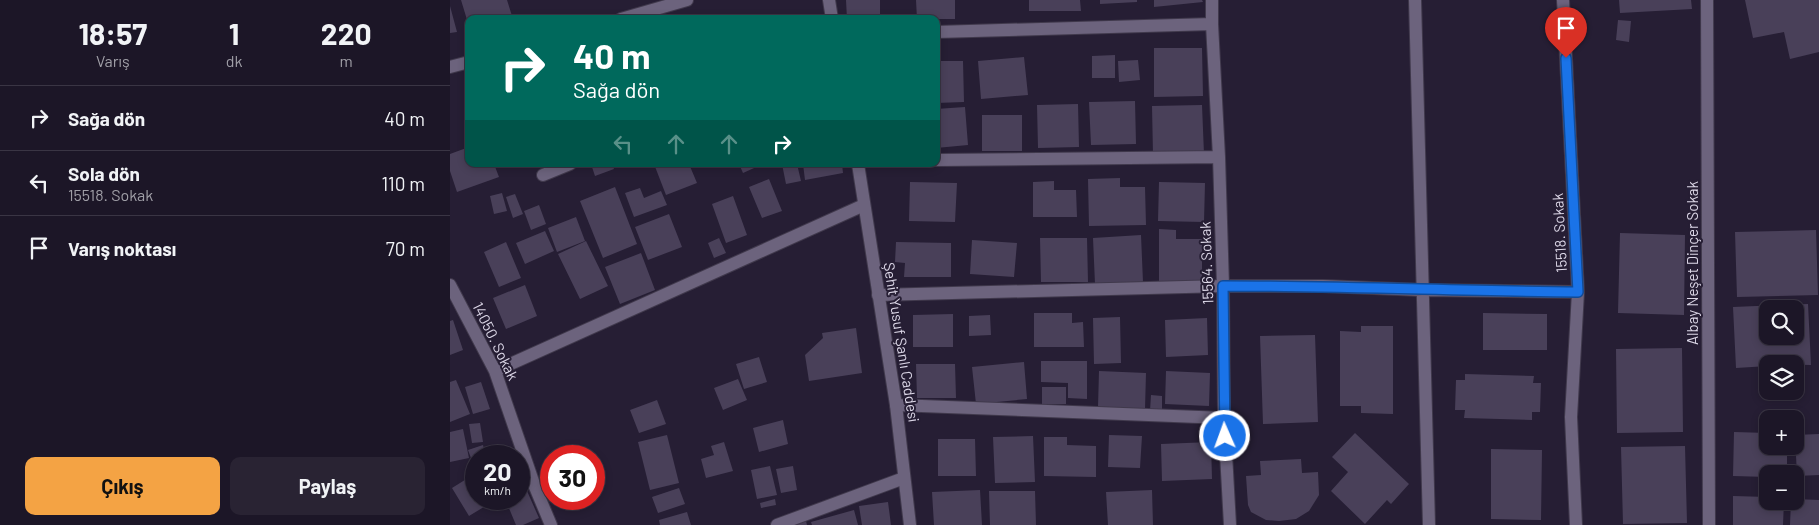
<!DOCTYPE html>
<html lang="tr">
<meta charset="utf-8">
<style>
:root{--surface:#1c1627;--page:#292333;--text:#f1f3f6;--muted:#a09fa7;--line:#3a3544;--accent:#f4a344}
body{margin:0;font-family:Barlow,sans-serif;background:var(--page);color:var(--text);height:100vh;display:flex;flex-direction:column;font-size:19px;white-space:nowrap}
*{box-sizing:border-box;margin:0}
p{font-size:16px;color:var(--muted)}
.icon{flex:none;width:28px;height:28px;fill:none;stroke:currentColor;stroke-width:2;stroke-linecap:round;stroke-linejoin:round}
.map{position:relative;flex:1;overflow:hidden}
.details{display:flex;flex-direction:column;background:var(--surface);width:450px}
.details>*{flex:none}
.guide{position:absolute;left:15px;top:15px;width:475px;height:152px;border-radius:10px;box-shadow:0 2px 8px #0003,0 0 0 1px var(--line);background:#00695c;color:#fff;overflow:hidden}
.buttons{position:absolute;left:1309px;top:300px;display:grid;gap:10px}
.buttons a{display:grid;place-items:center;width:45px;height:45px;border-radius:10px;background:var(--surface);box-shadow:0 2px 8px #0003,0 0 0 1px var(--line);font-size:25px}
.speed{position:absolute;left:15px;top:445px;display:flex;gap:10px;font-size:25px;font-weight:700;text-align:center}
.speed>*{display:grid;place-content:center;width:65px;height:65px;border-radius:50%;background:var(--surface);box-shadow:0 2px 8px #0003,0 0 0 1px var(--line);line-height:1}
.speed small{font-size:12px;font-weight:400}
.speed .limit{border:8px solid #d22;background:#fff;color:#111}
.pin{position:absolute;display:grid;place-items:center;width:42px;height:42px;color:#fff;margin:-51px -21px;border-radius:50% 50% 50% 0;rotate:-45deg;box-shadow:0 0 5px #0007}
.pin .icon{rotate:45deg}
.me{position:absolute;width:55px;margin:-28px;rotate:358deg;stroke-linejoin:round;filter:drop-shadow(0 0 4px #0008)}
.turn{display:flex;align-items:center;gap:18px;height:105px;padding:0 25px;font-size:22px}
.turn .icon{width:65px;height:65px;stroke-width:2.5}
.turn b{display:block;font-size:35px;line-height:42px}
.lanes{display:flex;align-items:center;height:48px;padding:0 25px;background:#0003;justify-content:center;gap:25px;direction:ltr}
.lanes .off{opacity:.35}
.eta{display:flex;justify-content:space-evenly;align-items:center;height:85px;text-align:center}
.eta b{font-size:30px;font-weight:700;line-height:35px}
.cta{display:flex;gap:10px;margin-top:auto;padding:10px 25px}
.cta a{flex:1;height:58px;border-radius:10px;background:var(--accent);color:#111;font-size:20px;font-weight:700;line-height:58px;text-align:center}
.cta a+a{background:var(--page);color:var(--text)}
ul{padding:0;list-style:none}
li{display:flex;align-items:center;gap:15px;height:65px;padding:0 25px;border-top:1px solid var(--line)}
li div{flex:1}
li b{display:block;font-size:19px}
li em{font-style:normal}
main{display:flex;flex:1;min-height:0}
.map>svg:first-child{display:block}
</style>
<main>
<section class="details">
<div class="eta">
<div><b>18:57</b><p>Varış</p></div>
<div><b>1</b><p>dk</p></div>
<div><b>220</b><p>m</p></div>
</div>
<ul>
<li><svg class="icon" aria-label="right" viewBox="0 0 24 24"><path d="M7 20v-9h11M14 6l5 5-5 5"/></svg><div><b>Sağa dön</b></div><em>40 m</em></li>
<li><svg class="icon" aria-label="left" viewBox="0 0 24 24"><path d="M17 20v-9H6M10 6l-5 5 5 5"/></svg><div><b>Sola dön</b><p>15518. Sokak</p></div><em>110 m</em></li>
<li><svg class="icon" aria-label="arrive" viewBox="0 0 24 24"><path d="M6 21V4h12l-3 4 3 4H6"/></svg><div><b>Varış noktası</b></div><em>70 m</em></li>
</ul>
<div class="cta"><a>Çıkış</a><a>Paylaş</a></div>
</section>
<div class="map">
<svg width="1369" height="525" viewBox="0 0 1369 525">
<rect width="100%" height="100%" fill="#261e34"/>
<path fill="#494059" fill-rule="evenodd" d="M11 0H57L63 19H19L18 23Z
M396 0H430V18L397 19Z
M466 0H505V19H467Z
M579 0H630L631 11H579Z
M650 0H687V2L650 4Z
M704 0H752L753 2 704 7Z
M1169 0H1241L1242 9 1170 13Z
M1295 0H1369V52L1340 59 1334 32 1303 38Z
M0 6 7 32 0 33Z
M1168 20 1181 21 1179 42 1166 40Z
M704 48H752L753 96 704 97Z
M665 55V78H642V56Z
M574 57 578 95 531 99 528 61Z
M688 60 690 80 669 82 668 61Z
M486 61H513L514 102 486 103Z
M685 101 686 144 641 145 639 102Z
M628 104 629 147 588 148 587 105Z
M752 105 754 154 703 155 702 106Z
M515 107 518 145 486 148V109Z
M532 115H572V151H532Z
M19 147V164H44L49 177 7 192 0 171V154Z
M141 164H162L164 169 145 176Z
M204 164H239L247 183 216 195Z
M289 164H313L293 173Z
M332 164H347L351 181 336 184Z
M353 164H392L393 173 355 180Z
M670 178V187H695L696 225 639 226 638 179Z
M319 179 332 211 312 218 299 187Z
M604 181V190H626L627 217H583V182Z
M460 182 507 183 505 222 459 221Z
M709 182 755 183 754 222 708 221Z
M165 187 187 244 153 258 130 201Z
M190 188 194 198 211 191 217 205 184 217 175 193Z
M52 193 57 211 44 214 40 196Z
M65 194 73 214 63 218 56 197Z
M283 196 297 235 276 243 262 204Z
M89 205 96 224 81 230 74 211Z
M219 214 232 247 198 260 185 227Z
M126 217 135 241 107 252 98 228Z
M709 229 726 230V239H752V281H709Z
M1366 230 1368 295 1287 297 1285 232Z
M95 231 104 251 75 264 66 243Z
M1170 233 1235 235 1234 315 1168 313Z
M691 235 693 282 645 284 643 238Z
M269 238 276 253 264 258 258 243Z
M590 238H637L638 282H591Z
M522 240 567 243 564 277 520 274Z
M136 241 158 286 130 299 108 254Z
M56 242 71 278 49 287 34 252Z
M446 242 501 243V277H454L455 263 445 262Z
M191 253 205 290 170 304 155 267Z
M75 285 87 316 56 329 43 298Z
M1358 304 1361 365 1318 364V366L1286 368 1283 307ZM1318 309H1345V336H1318Z
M584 313H622V323L633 322 634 347H584Z
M1033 313 1097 314V350H1033Z
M503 314V347H463V315Z
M540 315 541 335 519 336V316Z
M670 317 671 363 644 364 643 318Z
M757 318 758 355 716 357 715 320Z
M3 320 13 350 0 355V321Z
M911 326H943V414L911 413V406H890V331L911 332Z
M406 328 412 373 359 381 355 355 373 338 372 333Z
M865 335 868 422 813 424 810 336Z
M1232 348 1233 432 1167 433 1166 349Z
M309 357 317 382 294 389 286 364Z
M591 361H637V399L618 398V383L591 382Z
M574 362 577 399 526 404 522 367Z
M466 364H505L506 398H467Z
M649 371 696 373 695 409 648 407Z
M716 371 760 373 759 406 715 404Z
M1015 374 1084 376 1083 383H1091L1090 412H1082V420L1014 418 1015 410H1005L1006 380H1015Z
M288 379 297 400 273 410 264 388Z
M6 380 20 414 0 422V382Z
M31 382 40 409 23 414 15 387Z
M592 387H616V404H592Z
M701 395 712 396V412L700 411Z
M207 400 216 424 189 433 180 410Z
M333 420 338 444 309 452 303 428Z
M30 423 33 442 22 443 19 424Z
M13 429 19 458 0 462V432Z
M1284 432 1318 433V446H1337V474H1318V477L1283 476Z
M905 433 959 484 941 504 937 500 915 524 881 491 898 472 882 457Z
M1369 434V475L1347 476 1345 435Z
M217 435 229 483 200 490 188 442Z
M659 435 692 436 690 468 658 467Z
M583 436 585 482 545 483 543 437Z
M594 437H617V445L646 446V477L594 476Z
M488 439H525L526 476H488Z
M274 442 283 471 256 478 251 459 264 455 261 446Z
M761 442 762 479 712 481 711 444Z
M33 445 35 453 21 458 18 450Z
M1235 446 1237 523 1173 524 1171 447Z
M1041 449 1092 450 1091 520 1041 519Z
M851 459 852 473 868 472 869 495 859 511 846 519 829 521 816 520 801 512 798 505 796 476 811 475 810 461Z
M320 466 327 495 307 499 301 470Z
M343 466 347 490 331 493 326 469Z
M26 473V499H47L19 516 2 488Z
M229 488 235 504 208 513 202 497Z
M530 490 532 525H484L482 492Z
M702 490 703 525H658L656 492Z
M77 491 89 518 73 525H66L56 501 61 499H69V495Z
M539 491H585L586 525H540Z
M1283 496 1318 497V501H1334L1333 525H1283Z
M325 499 326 505 311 508 310 503Z
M1345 499 1369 500V525H1340L1341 501H1345Z
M438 502 441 525H412L409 506Z
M404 510 408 525H362L361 522Z
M237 512 241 525H210L209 520Z
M356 521 357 525H342V524Z"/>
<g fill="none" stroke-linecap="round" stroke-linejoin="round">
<g stroke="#40394c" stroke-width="14">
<path id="minor" d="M762 0V24L769 157 773 286 774 418 780 525
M965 0 979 525
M1113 0 1128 292 1121 417 1126 525
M1257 0 1259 525
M171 19 237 0
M486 32 762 24
M0 67 19 62
M486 160 769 157
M93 175 120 164
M0 285 45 371 85 487 101 525
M428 295 773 286H873L973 290 1128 292
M45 371 414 205
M446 405 774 418
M327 525 454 478"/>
</g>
<g stroke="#40394c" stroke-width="14">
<path id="tertiary" d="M379 0 382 19
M408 164 446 405 460 525"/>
</g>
<use href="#minor" stroke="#6c637d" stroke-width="12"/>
<use href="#tertiary" stroke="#6c637d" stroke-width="12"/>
</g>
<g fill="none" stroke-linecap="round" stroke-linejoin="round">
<g stroke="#114b97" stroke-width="12">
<path id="route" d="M775 436 773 286C892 286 1010 291 1128 292L1116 58"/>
</g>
<use href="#route" stroke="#1a73e8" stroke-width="9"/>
</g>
<g text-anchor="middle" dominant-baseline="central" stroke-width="4" stroke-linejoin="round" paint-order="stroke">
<g font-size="15" fill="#dcd7e7" stroke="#261e34">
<text transform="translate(1109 233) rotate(-93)">15518. Sokak</text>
<text transform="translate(756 263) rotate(-92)">15564. Sokak</text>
<text transform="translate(1242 263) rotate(-90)">Albay Neşet Dinçer Sokak</text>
<text transform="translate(46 341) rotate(64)">14050. Sokak</text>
<text transform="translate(452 342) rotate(81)">Şehit Yusuf Şanlı Caddesi</text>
</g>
</g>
</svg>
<div class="buttons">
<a><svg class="icon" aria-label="search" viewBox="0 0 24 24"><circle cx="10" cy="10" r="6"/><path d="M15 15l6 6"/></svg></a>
<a><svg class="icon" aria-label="layers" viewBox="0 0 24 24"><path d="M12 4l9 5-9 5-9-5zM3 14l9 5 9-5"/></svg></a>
<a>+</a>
<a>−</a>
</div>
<div class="speed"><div>20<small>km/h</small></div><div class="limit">30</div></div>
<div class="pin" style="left:1116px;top:58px;background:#d93025"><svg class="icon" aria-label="arrive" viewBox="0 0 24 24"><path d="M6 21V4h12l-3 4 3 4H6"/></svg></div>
<svg class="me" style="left:775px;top:436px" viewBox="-20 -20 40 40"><circle r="17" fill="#1a73e8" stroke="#fff" stroke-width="3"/><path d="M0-11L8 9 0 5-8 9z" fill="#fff"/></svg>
<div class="guide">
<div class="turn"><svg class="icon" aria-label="right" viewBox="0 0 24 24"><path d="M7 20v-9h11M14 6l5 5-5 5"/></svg><div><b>40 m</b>Sağa dön</div></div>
<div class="lanes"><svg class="icon off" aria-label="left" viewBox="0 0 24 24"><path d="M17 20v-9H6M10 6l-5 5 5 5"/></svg><svg class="icon off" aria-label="ahead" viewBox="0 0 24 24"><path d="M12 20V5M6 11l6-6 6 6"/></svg><svg class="icon off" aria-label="ahead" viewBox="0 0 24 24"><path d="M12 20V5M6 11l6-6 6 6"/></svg><svg class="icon" aria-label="right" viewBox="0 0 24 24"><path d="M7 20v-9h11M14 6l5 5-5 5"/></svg></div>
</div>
</div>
</main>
